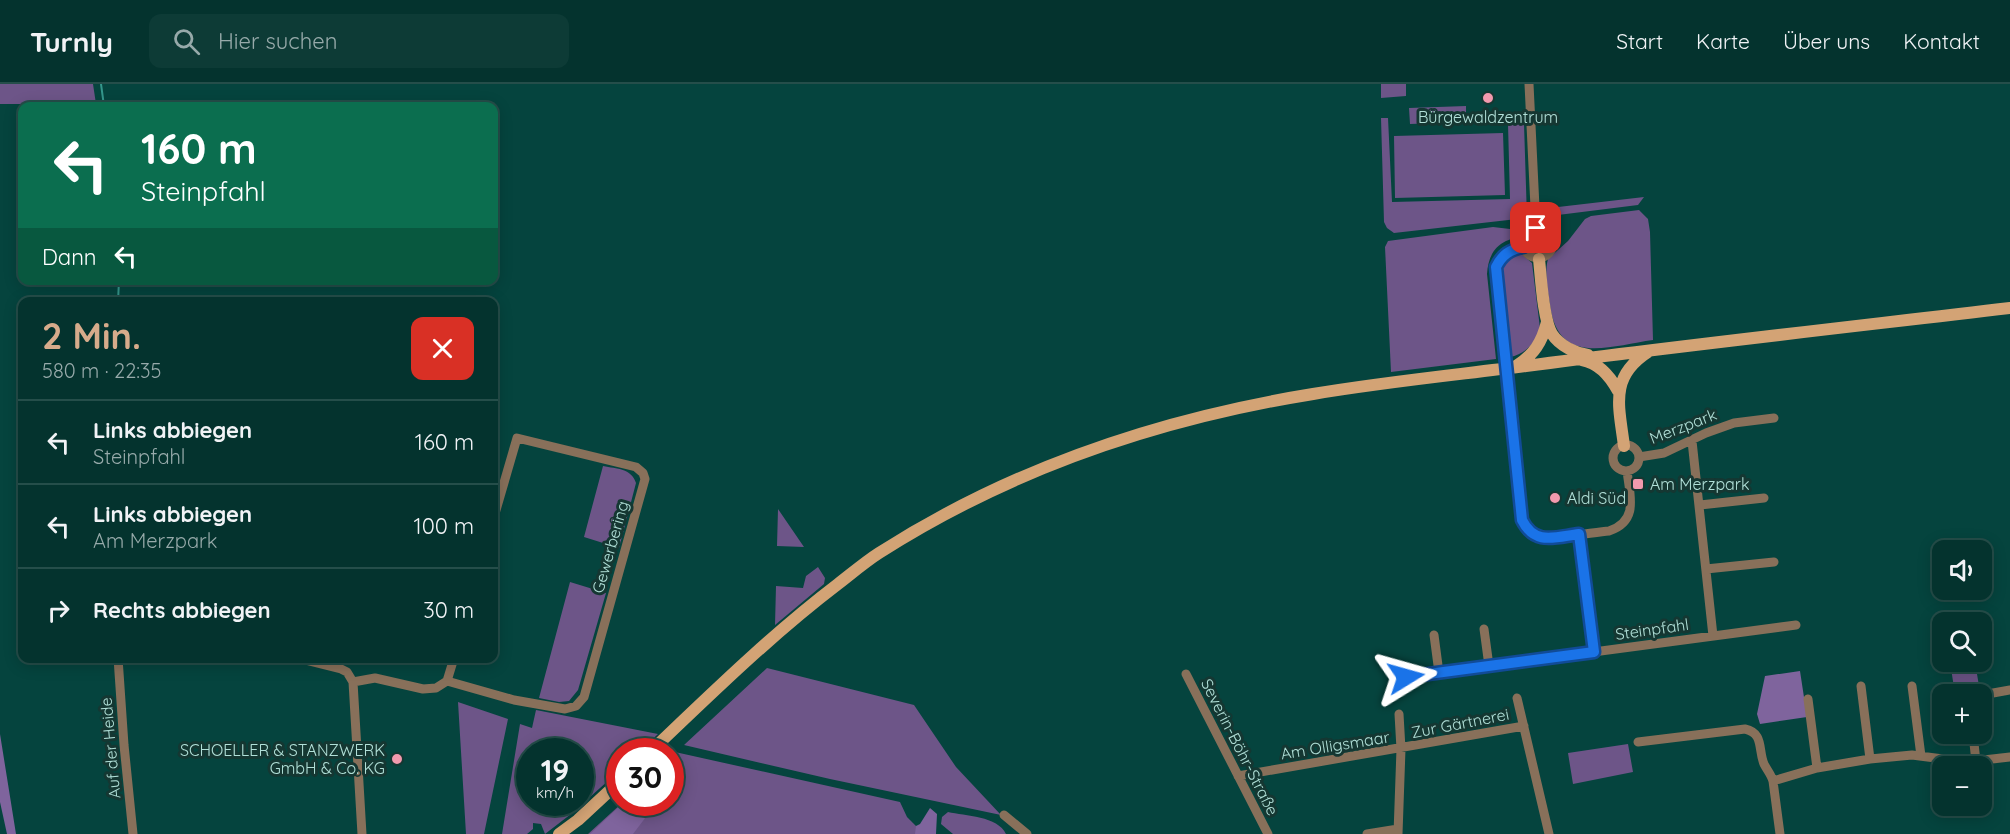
<!DOCTYPE html>
<html lang="de">
<meta charset="utf-8">
<style>
:root{--surface:#04332e;--page:#0d3b36;--text:#f1f3f6;--muted:#97aaaa;--line:#254e4a;--accent:#d6ab8b}
body{margin:0;font-family:Quicksand,sans-serif;background:var(--page);color:var(--text);height:100vh;display:flex;flex-direction:column;font-size:22px;white-space:nowrap}
*{box-sizing:border-box;margin:0}
p{font-size:20px;color:var(--muted)}
.icon{flex:none;width:33px;height:33px;fill:none;stroke:currentColor;stroke-width:2;stroke-linecap:round;stroke-linejoin:round}
.map{position:relative;flex:1;overflow:hidden}
.panel{position:absolute;left:18px;top:213px;width:480px;height:366px;display:flex;flex-direction:column;background:var(--surface);border-radius:12px;box-shadow:0 3px 15px #0003,0 0 0 2px var(--line)}
.panel>*{flex:none}
.hud{position:absolute;left:18px;top:18px;width:480px;height:183px;border-radius:12px;box-shadow:0 3px 15px #0003,0 0 0 2px var(--line);background:#0b6e4f;color:#fff;overflow:hidden}
.fabs{position:absolute;left:1932px;top:456px;display:grid;gap:12px}
.fabs a{display:grid;place-items:center;width:60px;height:60px;border-radius:12px;background:var(--surface);box-shadow:0 3px 15px #0003,0 0 0 2px var(--line);font-size:30px}
.speed{position:absolute;left:516px;top:654px;display:flex;gap:12px;font-size:30px;font-weight:700;text-align:center}
.speed>*{display:grid;place-content:center;width:78px;height:78px;border-radius:50%;background:var(--surface);box-shadow:0 3px 15px #0003,0 0 0 2px var(--line);line-height:1}
.speed small{font-size:15px;font-weight:400}
.speed .limit{border:9px solid #d22;background:#fff;color:#111}
.pin{position:absolute;display:grid;place-items:center;width:51px;height:51px;color:#fff;margin:-26px;border-radius:12px;box-shadow:0 3px 9px #0006}
.me{position:absolute;width:66px;margin:-33px;rotate:82deg;stroke-linejoin:round;filter:drop-shadow(0 0 4px #0008)}
.turn{display:flex;align-items:center;gap:21px;height:126px;padding:0 24px;font-size:27px}
.turn .icon{width:78px;height:78px;stroke-width:2.5}
.turn b{display:block;font-size:42px;line-height:51px}
.then{display:flex;align-items:center;height:57px;padding:0 24px;background:#0003;gap:12px;font-size:22px}
.round{display:grid;place-items:center;flex:none;width:63px;height:63px;border-radius:12px;background:var(--page)}
.overview{display:flex;align-items:center;justify-content:space-between;height:102px;padding:0 24px}
h1{font-size:36px;font-weight:800;line-height:45px;color:var(--accent)}
ul{padding:0;list-style:none}
li{display:flex;align-items:center;gap:18px;height:84px;padding:0 24px;border-top:2px solid var(--line)}
li div{flex:1}
li b{display:block;font-size:22px}
li em{font-style:normal}
header{display:flex;align-items:center;gap:36px;box-sizing:border-box;height:84px;padding:0 30px;background:var(--surface);border-bottom:2px solid var(--line)}
header strong{font-size:28px}
nav{display:flex;gap:33px;margin-inline-start:auto;font-size:21px}
.search{width:420px;height:54px;background:var(--page);display:flex;align-items:center;gap:15px;box-sizing:border-box;padding:0 21px;border-radius:12px;color:var(--muted);font-size:22px}
.map>svg:first-child{display:block}
</style>
<header>
<strong>Turnly</strong>
<div class="search"><svg class="icon" aria-label="search" viewBox="0 0 24 24"><circle cx="10" cy="10" r="6"/><path d="M15 15l6 6"/></svg>Hier suchen</div>
<nav><a>Start</a><a>Karte</a><a>Über uns</a><a>Kontakt</a></nav>
</header>
<div class="map">
<svg width="2010" height="750" viewBox="0 0 2010 750">
<rect width="100%" height="100%" fill="#05443e"/>
<path fill="#6d5588" fill-rule="evenodd" d="M0 0H93L96 20H0Z
M1381 0H1406V12L1381 14Z
M1466 22V38L1410 40 1409 24Z
M1381 34H1388L1392 118 1510 115 1508 40H1524L1527 134 1394 149 1387 144 1384 138Z
M1503 49 1505 111 1395 114 1394 52Z
M1644 113 1638 121 1542 133 1541 125Z
M1639 126 1648 135 1650 148 1653 256C1609 262 1558 283 1550 221 1548 207 1544 189 1548 175L1568 157 1585 135 1591 132Z
M1493 143 1510 145 1519 149C1515 154 1512 155 1506 157 1492 164 1488 176 1487 190L1496 275 1391 288 1385 163 1388 157Z
M1530 159a7 7 0 1 1 14 0a7 7 0 1 1-14 0Z
M1516 170 1523 171 1532 179 1540 244C1536 259 1525 270 1510 273L1505 240 1500 189 1506 175Z
M603 382C617 385 631 384 636 399L619 464 584 453Z
M778 425 804 463 777 462Z
M818 483 825 494 824 500 775 541 776 502 803 504 806 492Z
M570 498 606 509 578 606 569 617 559 618 539 614Z
M1950 578H1975L1980 608 1955 610Z
M767 584 914 621 956 683 1001 731 830 695 684 661Z
M458 618 508 635 484 750H466Z
M536 626 658 650 640 667 620 668 619 687 571 730 545 750 541 740 533 739V745L527 750H502L520 640 532 644ZM530 668H580V718H530Z
M1628 660 1633 688 1573 700 1568 669Z
M675 668 900 718 907 733 916 742V750H588L622 719 670 718 671 672Z
M948 728C965 732 998 732 1006 750H953L941 740 942 733Z"/>
<path fill="#7f649d" d="M1800 587 1807 633 1760 640 1757 630 1765 592Z
M0 650 16 750H7L0 718Z
M624 718 660 719 652 725 633 750H590Z
M930 724 937 730 936 750H915L916 742 920 740Z"/>
<g fill="none" stroke-linecap="round" stroke-linejoin="round">
<path stroke="#34978c" stroke-width="2" d="M101 0 104 22
M118 218 119 196"/>
<path stroke="#88705a" stroke-width="9" d="M1529 0 1536 144
M1523 159a15 15 0 1 1 30 0a15 15 0 1 1-30 0Z
M1504 271 1495 184C1502 171 1509 166 1523 163
M1508 302 1522 436C1525 442 1527 448 1533 451 1545 458 1593 448 1609 447 1639 437 1630 412 1627 387
M1692 357 1713 552
M1613 374a13 13 0 1 1 26 0a13 13 0 1 1-26 0Z
M1639 373 1664 369 1706 349 1734 339 1774 334
M1700 421 1764 414
M1579 450 1594 568
M1706 485 1774 478
M1484 545 1489 582
M1434 551 1439 589
M118 574 124 661 133 750
M297 574 341 585 347 588 353 598 362 750
M1186 590 1268 750
M1406 593 1796 541
M447 597 514 616 565 625 576 622 584 613 645 395 643 389 636 383 517 354 494 433
M353 598 375 594 423 605 436 604 447 597 454 574
M1861 602 1870 675
M1912 602 1921 672
M1982 611 2010 606
M1517 614 1549 750
M1808 615 1817 684
M1973 650 1976 678
M1638 658 1745 645C1764 649 1758 666 1764 680 1767 686 1771 690 1773 697
M1238 692 1524 642
M1004 731 1027 750
M1367 750 1398 745
M1398 750 1401 665 1399 630
M1780 750 1773 697 1817 684 1870 675 1912 671 1966 678 2010 673"/>
<path stroke="#d3a375" stroke-width="12" d="M1539 175C1541 193 1543 236 1552 250 1560 262 1575 269 1588 271
M1582 276C1599 279 1610 292 1618 307
M1516 282C1534 271 1542 258 1547 238
M1624 362C1619 322 1609 293 1648 268
M650 668C711 610 771 551 838 500 851 490 865 478 879 469 1012 384 1158 335 1313 310 1384 298 1455 291 1526 282 1687 261 1849 243 2010 224
M559 750 578 736 620 697"/>
<path stroke="#88705a" stroke-width="9" d="M1504 271 1508 302"/>
</g>
<g fill="none" stroke-linecap="round" stroke-linejoin="round">
<g stroke="#114b97" stroke-width="15">
<path id="route" d="M1406 593 1594 568 1579 450C1555 453 1535 462 1522 436L1496 183C1502 171 1509 166 1523 163L1526 150 1536 144"/>
</g>
<use href="#route" stroke="#1a73e8" stroke-width="10"/>
</g>
<g fill="#f29aae" stroke="#153732" stroke-width="2">
<circle cx="1488" cy="14" r="6"/>
<rect x="1632" y="394" width="12" height="12" rx="3"/>
<circle cx="1555" cy="414" r="6"/>
<circle cx="397" cy="675" r="6"/>
</g>
<g text-anchor="middle" dominant-baseline="central" stroke-width="6" stroke-linejoin="round" paint-order="stroke">
<g font-size="16" fill="#b1e0d8" stroke="#153732" text-anchor="start">
<text x="1488" y="33" text-anchor="middle">Bürgewaldzentrum</text>
<text x="1650" y="400">Am Merzpark</text>
<text x="1567" y="414">Aldi Süd</text>
<text x="385" y="666" text-anchor="end">SCHOELLER &amp; STANZWERK<tspan x="385" dy="18">GmbH &amp; Co. KG</tspan></text>
</g>
<g font-size="16" fill="#b1e0d8" stroke="#153732">
<text transform="translate(1683 342) rotate(-21)">Merzpark</text>
<text transform="translate(610 463) rotate(-74)">Gewerbering</text>
<text transform="translate(1652 545) rotate(-8)">Steinpfahl</text>
<text transform="translate(1460 639) rotate(-11)">Zur Gärtnerei</text>
<text transform="translate(1335 661) rotate(-9)">Am Olligsmaar</text>
<text transform="translate(1240 663) rotate(63)">Severin-Böhr-Straße</text>
<text transform="translate(110 664) rotate(-95)">Auf der Heide</text>
</g>
</g>
</svg>
<div class="fabs">
<a><svg class="icon" aria-label="sound" viewBox="0 0 24 24"><path d="M4 9h4l5-4v14l-5-4H4zM17 9q2 3 0 6"/></svg></a>
<a><svg class="icon" aria-label="search" viewBox="0 0 24 24"><circle cx="10" cy="10" r="6"/><path d="M15 15l6 6"/></svg></a>
<a>+</a>
<a>−</a>
</div>
<div class="speed"><div>19<small>km/h</small></div><div class="limit">30</div></div>
<div class="pin" style="left:1536px;top:144px;background:#d93025"><svg class="icon" aria-label="arrive" viewBox="0 0 24 24"><path d="M6 21V4h12l-3 4 3 4H6"/></svg></div>
<svg class="me" style="left:1406px;top:593px" viewBox="-20 -20 40 40"><path d="M0-17L14 15 0 8-14 15z" fill="#1a73e8" stroke="#fff" stroke-width="4"/></svg>
<div class="hud">
<div class="turn"><svg class="icon" aria-label="left" viewBox="0 0 24 24"><path d="M17 20v-9H6M10 6l-5 5 5 5"/></svg><div><b>160 m</b>Steinpfahl</div></div>
<div class="then">Dann<svg class="icon" aria-label="left" viewBox="0 0 24 24"><path d="M17 20v-9H6M10 6l-5 5 5 5"/></svg></div>
</div>
<section class="panel">
<div class="overview"><div><h1>2 Min.</h1><p>580 m · 22:35</p></div><a class="round" style="background:#d93025;color:#fff"><svg class="icon" aria-label="close" viewBox="0 0 24 24"><path d="M6 6l12 12M18 6L6 18"/></svg></a></div>
<ul>
<li><svg class="icon" aria-label="left" viewBox="0 0 24 24"><path d="M17 20v-9H6M10 6l-5 5 5 5"/></svg><div><b>Links abbiegen</b><p>Steinpfahl</p></div><em>160 m</em></li>
<li><svg class="icon" aria-label="left" viewBox="0 0 24 24"><path d="M17 20v-9H6M10 6l-5 5 5 5"/></svg><div><b>Links abbiegen</b><p>Am Merzpark</p></div><em>100 m</em></li>
<li><svg class="icon" aria-label="right" viewBox="0 0 24 24"><path d="M7 20v-9h11M14 6l5 5-5 5"/></svg><div><b>Rechts abbiegen</b></div><em>30 m</em></li>
</ul>
</section>
</div>
